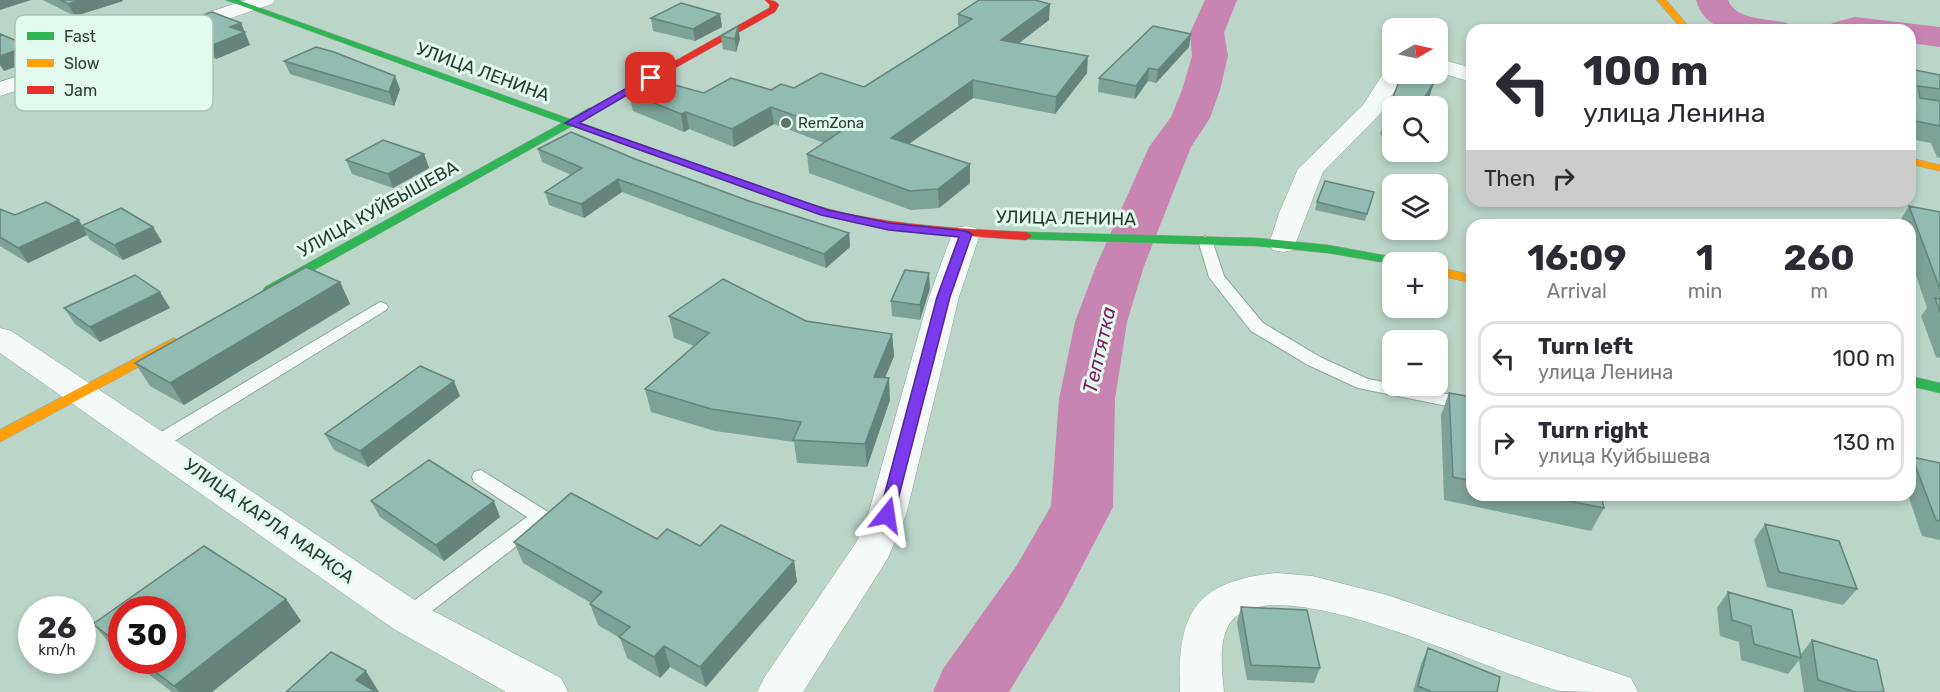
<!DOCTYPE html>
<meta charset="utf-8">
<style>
:root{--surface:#fff;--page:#f7f7f7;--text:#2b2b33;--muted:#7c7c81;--line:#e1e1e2}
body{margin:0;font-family:Rubik,sans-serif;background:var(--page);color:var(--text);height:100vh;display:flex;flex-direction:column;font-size:22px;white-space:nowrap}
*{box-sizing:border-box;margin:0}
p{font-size:20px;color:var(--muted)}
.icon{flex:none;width:33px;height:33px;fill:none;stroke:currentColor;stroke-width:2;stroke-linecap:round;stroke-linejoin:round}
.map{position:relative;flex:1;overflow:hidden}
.drawer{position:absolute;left:1466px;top:219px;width:450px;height:282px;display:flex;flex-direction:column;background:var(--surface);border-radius:18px;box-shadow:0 3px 9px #0003}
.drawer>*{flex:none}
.top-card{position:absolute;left:1466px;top:24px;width:450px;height:183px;border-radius:18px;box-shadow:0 3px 9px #0003;background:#fff;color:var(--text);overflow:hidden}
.needle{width:39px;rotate:81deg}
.tools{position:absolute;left:1382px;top:18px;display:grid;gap:12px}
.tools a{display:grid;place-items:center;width:66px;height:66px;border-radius:12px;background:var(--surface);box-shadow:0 3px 9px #0003;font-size:30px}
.speed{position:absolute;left:18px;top:596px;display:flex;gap:12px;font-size:30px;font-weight:700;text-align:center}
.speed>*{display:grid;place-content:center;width:78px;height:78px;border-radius:50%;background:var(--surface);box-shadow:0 3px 9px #0003;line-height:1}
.speed small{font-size:15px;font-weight:400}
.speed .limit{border:9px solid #d22;background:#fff;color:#111}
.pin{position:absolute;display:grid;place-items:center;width:51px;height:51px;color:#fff;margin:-26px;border-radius:12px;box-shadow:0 3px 9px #0006}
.me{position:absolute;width:66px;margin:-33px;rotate:15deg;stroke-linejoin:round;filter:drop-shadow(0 0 4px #0008)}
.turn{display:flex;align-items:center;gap:21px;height:126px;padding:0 18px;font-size:27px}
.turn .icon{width:78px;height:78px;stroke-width:2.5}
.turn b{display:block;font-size:42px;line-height:51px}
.then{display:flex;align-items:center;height:57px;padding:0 18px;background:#0003;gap:12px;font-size:22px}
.eta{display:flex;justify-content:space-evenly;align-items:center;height:102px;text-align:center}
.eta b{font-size:36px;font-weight:700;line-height:42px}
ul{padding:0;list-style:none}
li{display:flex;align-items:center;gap:18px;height:75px;margin:0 12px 9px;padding:0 6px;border:3px solid var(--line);border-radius:18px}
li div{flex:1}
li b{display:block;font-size:22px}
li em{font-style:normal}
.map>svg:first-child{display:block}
</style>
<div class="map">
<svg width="1940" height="692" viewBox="0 0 1940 692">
<rect width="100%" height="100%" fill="#bbd5c8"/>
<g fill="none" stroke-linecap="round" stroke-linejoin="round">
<path fill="#c885b1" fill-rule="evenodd" d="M1205 0H1237L1224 33 1228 56 1220 90 1210 118 1191 147 1144 266 1127 322 1115 399 1113 507 1063 603 1009 692H933L943 669 1017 565 1051 506 1059 399 1075 322 1096 266 1149 147 1171 117 1182 90 1192 56 1190 33Z
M1696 0H1728C1736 21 1769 18 1787 23L1792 30C1757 30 1708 42 1696 0Z
M1855 17 1940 27V47L1910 43V30H1827L1832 23Z"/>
<g stroke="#90a49a" stroke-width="2">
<path id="lane" d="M1205 236 1212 240 1224 276 1263 323 1320 357 1368 379 1472 399V411L1358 388 1308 365 1251 331 1209 277 1198 240Z
M380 302 386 304 388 307 386 310 163 448H151L148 443 151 438Z
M481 470 548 512 551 517 548 522 416 623 408 626 400 623 397 617 400 611 527 517 474 482 472 477 474 472Z"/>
</g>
<g stroke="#90a49a" stroke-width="1">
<path id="street" d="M246 0H275L272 4 0 96V82Z
M1437 58 1472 68V82L1437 72Z
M1392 68V74H1405L1380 114 1323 172 1293 250 1283 252 1273 250 1269 244 1279 213 1298 169 1363 105 1386 69Z
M966 226 976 228 980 234 959 297 906 515 888 558 803 692H757L764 678 857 541 868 515 929 297 952 234 956 228Z
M0 328 11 331 422 605 561 678 568 692H506L394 629 0 353Z
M1277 573 1312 576 1387 595 1631 678 1638 692C1615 692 1581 692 1560 691 1493 674 1297 574 1238 615 1216 630 1222 669 1224 692H1180C1177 613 1195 581 1277 573Z"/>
</g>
<g stroke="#90a49a" stroke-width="1">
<path id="fast" d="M226 0H238L570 119 589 108H597V112L579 122 793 200 787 203 783 202 572 126 273 293H265L263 290 265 287 562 123Z
M1026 232 1256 238 1328 245 1399 258 1405 262H1392V264L1328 253 1256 246 1022 239 1020 236 1022 233Z
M1910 376 1940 383V393L1910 386Z"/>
</g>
<g stroke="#90a49a" stroke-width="1">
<path id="slow" d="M1657 0H1666L1692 30H1683Z
M1910 158 1940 165V171L1910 164Z
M1437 267 1472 275V283L1437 275Z
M174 338 181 342 179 345 0 442V430Z"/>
</g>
<g stroke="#90a49a" stroke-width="1">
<path id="jam" d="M765 0C771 0 775 0 779 5L775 12 597 112H589L588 110 769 8 770 5Z
M787 197C807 202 826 209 845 213 905 226 966 229 1026 232L1032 236 1026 240C943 235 863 228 783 202V198Z"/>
</g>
<use href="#lane" fill="#f5f9f7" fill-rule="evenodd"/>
<use href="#street" fill="#f5f9f7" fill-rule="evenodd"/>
<use href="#fast" fill="#30b455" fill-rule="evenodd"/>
<use href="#slow" fill="#ff9f0a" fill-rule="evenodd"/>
<use href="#jam" fill="#e5322d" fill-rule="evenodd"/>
</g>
<path fill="#7ea198" d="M43 0H122L123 1 75 16Z
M720 14 722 27 695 41 653 31 651 18Z
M958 14 1049 20 1018 43 1087 73 1055 114 973 98 909 144 970 183 939 208 911 210 809 173 807 154 824 143 774 124 734 147 689 129 684 132 633 111 629 93H704L794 88 864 87 958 27Z
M241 23 250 45 216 59 172 40 166 28Z
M721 36 740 39 736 52 723 49Z
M1189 47 1156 83 1148 81 1135 99 1098 92 1099 78Z
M284 61 400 89 394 106 290 74Z
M1910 69 1940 75V158L1937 157 1931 143 1910 139Z
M1403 74H1437L1429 98 1424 106H1392V138L1380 135 1384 121 1400 79Z
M538 149 635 159 749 201 849 233 850 247 826 268 622 192 584 218 549 205 545 192 571 175 542 162Z
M424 154 429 168 393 188 352 174 346 160Z
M1374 192 1365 221 1315 210 1317 202Z
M1871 201H1888L1885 205Z
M1909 206 1940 212V358L1936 357 1921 316 1927 308 1910 258V225H1898V224Z
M0 209 15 215 82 225 153 227 162 242 123 260 90 240 87 235 28 263 0 246Z
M340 282 350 304 184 405 150 386 135 363Z
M930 288 920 320 892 316 891 301Z
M64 308H170L100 342 75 324Z
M669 316 806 321 892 334 894 356 885 378 890 400 867 467 797 463 794 442 715 431 651 412 645 389 694 346 674 338Z
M1449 393 1472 397V495H1601L1604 508 1591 531 1444 500 1441 415Z
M460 396 368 467 334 450 325 434Z
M1912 457 1940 463V540L1922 536 1908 495H1910V460Z
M371 501 500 517 444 561 380 517Z
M1765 524 1857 589 1843 605 1767 587 1754 540Z
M657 539 794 561 797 582 706 687 670 667 660 678 627 658 620 638 598 625 590 604 591 603 523 563 514 542Z
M204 546 286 599 301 621 212 692H172L130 660H172V609H122V654L113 647 93 624Z
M1728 592 1801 654 1812 640 1884 692H1804L1799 660 1788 674 1741 660 1739 642 1720 636 1717 608Z
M1241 607 1320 668 1314 683 1247 680 1237 623Z
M1428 648 1497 692H1413L1421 664Z"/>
<path fill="#66837c" d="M0 0H31L0 10Z
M80 0H122L123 1 75 16 68 4Z
M1050 4 1049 20 1001 57V40Z
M720 14 722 27 695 41 693 29Z
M241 23 250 45 216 59 210 46 230 27Z
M738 26 740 39 736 52 735 39Z
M1191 34 1189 47 1156 83 1158 70Z
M29 46 37 59 4 71 0 65V56Z
M1088 56 1087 73 1055 114 1056 97Z
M1149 68 1148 81 1135 99 1136 86Z
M1436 75 1429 98 1424 106H1419Z
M395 76 400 89 394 106 389 92Z
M973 80V98L892 156 891 138Z
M771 107 774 124 734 147 732 129Z
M686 112 689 129 684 132 681 114Z
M424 154 429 168 393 188 388 174Z
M970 164V183L939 208 938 189Z
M618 179 622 192 584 218 581 204Z
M79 220 87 235 28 263 18 248Z
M153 227 162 242 123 260 114 245Z
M849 233 850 247 826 268 824 254Z
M929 273 930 288 920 320V305Z
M340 282 350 304 184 405 170 383Z
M160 292 170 308 100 342 90 327Z
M892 334 894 356 876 399 874 377Z
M889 378 890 400 867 467 865 444Z
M454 381 460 396 368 467 360 451Z
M494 501 500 517 444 561 436 545Z
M794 561 797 582 706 687 700 667Z
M286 599 301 621 212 692H180L174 686Z
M664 646 670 667 660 678 654 657Z
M366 671 379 692H363L356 680Z"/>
<path fill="#92bbb1" stroke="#66837c" stroke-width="1.5" d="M61 0H80L68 4Z
M979 0H1035L1050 4 1001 40 1088 56 1056 97 973 80 891 138 970 164 938 189 910 191 807 154 840 132 771 107 732 129 686 112 681 114 629 93 653 79 704 93 731 78 771 90 781 84 794 88 821 73 864 87 972 19 958 14Z
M681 3 720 14 693 29 651 18Z
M212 12 241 23 230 27 245 32 210 46 166 28Z
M738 26 735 39 721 36Z
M1153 26 1191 34 1158 70 1149 68 1136 86 1099 78Z
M0 34 29 46 0 56Z
M316 47 334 52 395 76 389 92 284 61Z
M1437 61 1440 62 1437 73Z
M1910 69 1940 75V89L1918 86 1920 98 1940 101V126L1910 120Z
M1403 74H1437L1433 84 1419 106H1392V123L1384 121 1400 79Z
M571 132 635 159 749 201 849 233 824 254 618 179 581 204 545 192 582 168 538 149Z
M383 140 424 154 388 174 346 160Z
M1325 181 1374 192 1367 214 1317 202Z
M46 202 79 220 18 248 0 237V209L15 215Z
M1909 206 1940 212V289Z
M121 208 153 227 114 245 81 226Z
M306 267 340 282 170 383 135 363Z
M905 270 929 273 920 305 891 301Z
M135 275 160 292 90 327 64 308Z
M723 279 806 321 892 334 874 377 889 378 865 444 793 440 801 422 711 409 645 389 709 333 669 316Z
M1935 298 1940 299V312Z
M420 366 454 381 360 451 325 434Z
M1449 393 1472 397V481L1453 477Z
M1912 457 1940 463V521L1936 520Z
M429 460 494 501 436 545 371 501Z
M571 493 657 539 667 529 700 546 721 525 794 561 700 667 664 646 654 657 619 637 630 627 590 604 602 592 514 542Z
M1539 495H1601L1604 508Z
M1765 524 1839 541 1857 589 1779 572Z
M204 546 286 599 174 686 140 660H172V609H122V646L93 624Z
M1728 592 1792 610 1801 658 1754 644 1751 626 1732 620Z
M1241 607 1307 610 1320 668 1251 665Z
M1812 640 1877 660 1884 692H1855L1818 680Z
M1428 648 1500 677 1497 692H1432L1418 686Z
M331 652 366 671 356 680 376 692H286Z"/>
<path fill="#7c3aed" stroke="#51269a" stroke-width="1.5" d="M648 76 656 78 579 123 828 210 889 223 966 231 972 234 950 297 893 519H882L879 515 937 297 959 237 889 230 821 215 565 123Z"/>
<circle fill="#5d7368" stroke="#e3fbee" stroke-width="2" cx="786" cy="123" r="6"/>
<g text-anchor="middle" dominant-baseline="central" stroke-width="6" stroke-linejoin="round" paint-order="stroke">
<g font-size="15" fill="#2b3e34" stroke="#e3fbee" text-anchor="start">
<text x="798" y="123">RemZona</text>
</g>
<g font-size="18" fill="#2b3e34" stroke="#e3fbee">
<text transform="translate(483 72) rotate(20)">УЛИЦА ЛЕНИНА</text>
<text transform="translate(378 209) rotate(-29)">УЛИЦА КУЙБЫШЕВА</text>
<text transform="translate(1066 218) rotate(1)">УЛИЦА ЛЕНИНА</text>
<text transform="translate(269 521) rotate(35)">УЛИЦА КАРЛА МАРКСА</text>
</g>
<g font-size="20" font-style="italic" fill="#7e1e61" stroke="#e3fbee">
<text transform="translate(1099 350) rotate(-77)">Тептятка</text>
</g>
</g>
<rect x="15" y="15" width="198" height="96" rx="9" fill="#e3fbee" stroke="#acc2b6" stroke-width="1.5"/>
<rect x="27" y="32" width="27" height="8" fill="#30b455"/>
<rect x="27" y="59" width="27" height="8" fill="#ff9f0a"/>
<rect x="27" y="86" width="27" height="8" fill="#e5322d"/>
<g font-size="16" fill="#2b3e34">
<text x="64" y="42">Fast</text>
<text x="64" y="69">Slow</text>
<text x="64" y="96">Jam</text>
</g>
</svg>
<div class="tools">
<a><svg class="needle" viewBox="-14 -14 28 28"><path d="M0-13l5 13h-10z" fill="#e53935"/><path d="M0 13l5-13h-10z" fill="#7c7c81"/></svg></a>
<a><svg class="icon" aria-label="search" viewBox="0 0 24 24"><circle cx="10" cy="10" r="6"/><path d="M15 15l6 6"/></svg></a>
<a><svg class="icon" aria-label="layers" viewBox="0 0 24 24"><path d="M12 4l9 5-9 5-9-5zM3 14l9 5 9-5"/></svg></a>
<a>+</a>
<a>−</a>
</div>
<div class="speed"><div>26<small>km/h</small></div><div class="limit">30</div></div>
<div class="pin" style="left:651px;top:78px;background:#d93025"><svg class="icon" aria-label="arrive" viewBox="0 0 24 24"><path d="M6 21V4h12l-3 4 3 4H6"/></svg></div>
<svg class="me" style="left:887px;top:515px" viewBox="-20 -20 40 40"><path d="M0-17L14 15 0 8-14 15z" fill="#7c3aed" stroke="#fff" stroke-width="4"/></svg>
<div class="top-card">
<div class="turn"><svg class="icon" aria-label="left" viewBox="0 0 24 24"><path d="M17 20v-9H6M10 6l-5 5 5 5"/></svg><div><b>100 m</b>улица Ленина</div></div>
<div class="then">Then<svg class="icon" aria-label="right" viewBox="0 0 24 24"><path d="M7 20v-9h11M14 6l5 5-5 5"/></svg></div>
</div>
<section class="drawer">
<div class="eta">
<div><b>16:09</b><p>Arrival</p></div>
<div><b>1</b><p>min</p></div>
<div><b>260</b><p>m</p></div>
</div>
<ul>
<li><svg class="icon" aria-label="left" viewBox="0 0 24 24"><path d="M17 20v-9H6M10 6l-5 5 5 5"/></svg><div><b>Turn left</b><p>улица Ленина</p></div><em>100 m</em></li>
<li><svg class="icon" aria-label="right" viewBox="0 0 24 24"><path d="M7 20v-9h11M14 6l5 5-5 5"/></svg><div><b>Turn right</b><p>улица Куйбышева</p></div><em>130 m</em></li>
</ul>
</section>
</div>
